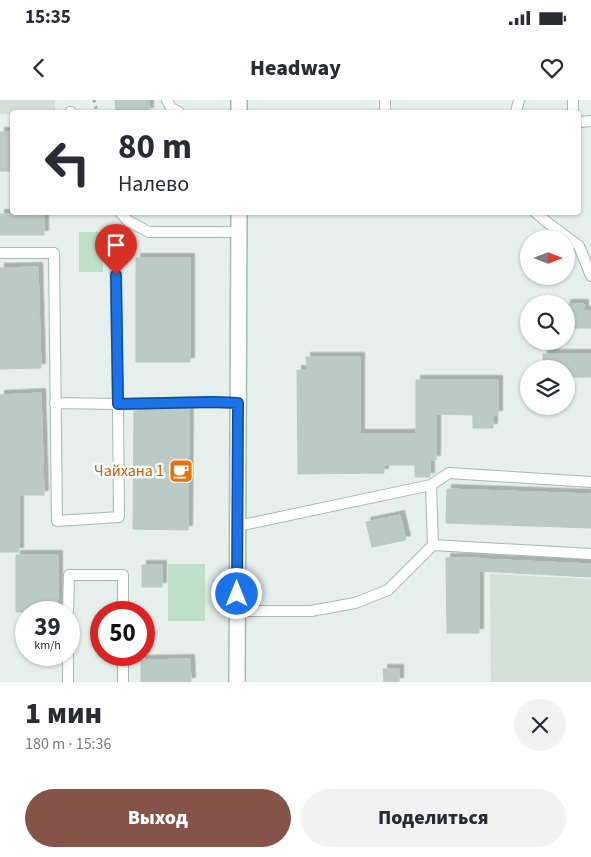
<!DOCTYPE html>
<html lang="ru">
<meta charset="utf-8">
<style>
:root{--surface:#fff;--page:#f2f2f3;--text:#2b2b33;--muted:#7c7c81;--accent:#855347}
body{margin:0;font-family:"Source Sans 3",sans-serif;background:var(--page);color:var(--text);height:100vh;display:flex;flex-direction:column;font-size:19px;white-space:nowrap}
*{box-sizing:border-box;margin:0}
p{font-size:16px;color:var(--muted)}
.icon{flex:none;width:28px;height:28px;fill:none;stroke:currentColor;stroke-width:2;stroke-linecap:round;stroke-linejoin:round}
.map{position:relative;height:582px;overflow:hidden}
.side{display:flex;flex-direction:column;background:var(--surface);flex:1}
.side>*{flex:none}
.guide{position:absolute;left:10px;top:10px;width:571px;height:105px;border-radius:5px;box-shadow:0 1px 4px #0004;background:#fff;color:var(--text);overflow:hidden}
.needle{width:32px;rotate:90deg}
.controls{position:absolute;left:520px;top:130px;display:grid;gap:10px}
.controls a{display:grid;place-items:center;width:55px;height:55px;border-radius:50%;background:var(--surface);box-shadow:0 1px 4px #0004;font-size:25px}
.speed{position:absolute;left:15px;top:501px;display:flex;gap:10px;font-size:25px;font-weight:700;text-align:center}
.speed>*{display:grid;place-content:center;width:65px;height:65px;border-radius:50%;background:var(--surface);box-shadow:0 1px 4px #0004;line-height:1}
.speed small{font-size:12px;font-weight:400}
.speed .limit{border:8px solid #d22;background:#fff;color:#111}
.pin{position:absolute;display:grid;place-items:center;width:42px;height:42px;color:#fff;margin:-51px -21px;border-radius:50% 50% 50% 0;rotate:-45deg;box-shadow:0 0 5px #0007}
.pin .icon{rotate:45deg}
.me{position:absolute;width:55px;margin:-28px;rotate:0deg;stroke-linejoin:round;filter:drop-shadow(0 0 4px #0008)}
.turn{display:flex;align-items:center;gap:18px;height:105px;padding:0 25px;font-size:22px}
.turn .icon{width:65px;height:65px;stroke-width:2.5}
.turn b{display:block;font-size:35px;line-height:42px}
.round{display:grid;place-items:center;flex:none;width:52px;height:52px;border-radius:26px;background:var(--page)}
.head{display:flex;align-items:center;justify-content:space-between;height:85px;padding:0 25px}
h1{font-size:30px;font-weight:800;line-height:38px}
.button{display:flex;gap:10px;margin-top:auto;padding:10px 25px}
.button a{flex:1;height:58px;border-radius:30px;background:var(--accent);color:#fff;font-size:20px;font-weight:800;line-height:58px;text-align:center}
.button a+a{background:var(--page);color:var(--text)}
.status{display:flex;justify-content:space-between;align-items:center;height:35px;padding:0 25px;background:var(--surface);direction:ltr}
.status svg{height:14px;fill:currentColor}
header{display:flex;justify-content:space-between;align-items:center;height:65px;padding:0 25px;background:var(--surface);font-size:22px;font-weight:800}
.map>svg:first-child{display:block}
</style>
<div class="status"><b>15:35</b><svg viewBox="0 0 49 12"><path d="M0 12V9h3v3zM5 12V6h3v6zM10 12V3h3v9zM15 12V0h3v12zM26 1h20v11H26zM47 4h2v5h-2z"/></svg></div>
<header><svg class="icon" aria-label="back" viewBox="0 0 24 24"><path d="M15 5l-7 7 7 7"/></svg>Headway<svg class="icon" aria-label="heart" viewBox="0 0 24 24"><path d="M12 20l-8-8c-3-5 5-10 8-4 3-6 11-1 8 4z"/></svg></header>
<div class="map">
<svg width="591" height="582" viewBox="0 0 591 582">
<defs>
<filter id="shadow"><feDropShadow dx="4.5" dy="-4.5" stdDeviation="0" flood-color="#0004"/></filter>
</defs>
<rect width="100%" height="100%" fill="#e6efeb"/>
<path fill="#d4dfda" d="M0 0H55V12H12V14H0Z
M490 474 591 479V582H491Z"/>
<path fill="#bfe0c8" d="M79 132H103V172H79Z
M168 464H205V521H168Z"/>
<path fill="#bbcac4" stroke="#b8c9c2" filter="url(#shadow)" d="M115 0H149V12H116Z
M0 32H12V71H0Z
M0 114H44V135H0Z
M136 158H190V262H136Z
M38 167 41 268 0 269V168Z
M566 204H584V211H591V228H566Z
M543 254H591V277H566V269H543Z
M306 257H360V334H416V280H498V315H493V328H473V315L436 314V360H430V377H415V365H384V373L298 374 297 270H307Z
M41 293 44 395H19V452H0V295Z
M189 309 188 430 133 429 134 311Z
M447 389 591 394V428L446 423Z
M400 415 406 440 372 447 366 422Z
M16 455H58V512H16Z
M446 458H479V459L591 464V477L479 471V533H447Z
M142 465H162V487H142Z
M190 559 191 582H141V560Z
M383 569H399V582H384Z"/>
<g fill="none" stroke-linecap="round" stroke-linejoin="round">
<g stroke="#a8b8b2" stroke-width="12">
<path id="service" d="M167 0 171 8 179 12
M385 0V12
M70 12H71
M516 12 519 0
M573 12V0
M579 22 591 21
M120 112 128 121 149 132H238
M535 112 548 123 579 146 591 176
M0 153H54L57 421 119 417 118 304 213 302 238 303
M55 303 118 304 115 138
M431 385 433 445
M238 426 431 385 449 373 591 382
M237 511H311L355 503 388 490 433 445 591 454
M68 512 69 475H123V512
M123 555V582
M68 582V555"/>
</g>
<g stroke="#a4bbb3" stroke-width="18">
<path id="secondary" d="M239 0V12
M237 582 239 112"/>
</g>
<path stroke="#86b3a5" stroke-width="3" stroke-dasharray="2.5 4" stroke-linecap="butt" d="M94 0 97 12"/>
<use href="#service" stroke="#fff" stroke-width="10"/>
<use href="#secondary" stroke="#fff" stroke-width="15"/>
</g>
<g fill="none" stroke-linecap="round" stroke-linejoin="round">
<g stroke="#114b97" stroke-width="12">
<path id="route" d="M116 175 118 304 213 302 238 303 237 494"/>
</g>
<use href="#route" stroke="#1a73e8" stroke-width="9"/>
</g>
<defs>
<g id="cafe-square" transform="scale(1.25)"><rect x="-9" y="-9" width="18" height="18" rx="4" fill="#e8710a" stroke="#f7fbf9"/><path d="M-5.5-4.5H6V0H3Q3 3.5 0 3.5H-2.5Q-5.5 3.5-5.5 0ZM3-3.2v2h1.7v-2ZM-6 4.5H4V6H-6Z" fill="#fff"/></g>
</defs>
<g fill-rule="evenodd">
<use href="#cafe-square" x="181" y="371"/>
</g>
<g text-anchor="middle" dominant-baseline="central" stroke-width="5" stroke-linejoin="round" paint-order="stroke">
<g font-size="16" fill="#c56008" stroke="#f7fbf9" text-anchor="end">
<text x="164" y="371">Чайхана 1</text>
</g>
</g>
</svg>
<div class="controls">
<a><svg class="needle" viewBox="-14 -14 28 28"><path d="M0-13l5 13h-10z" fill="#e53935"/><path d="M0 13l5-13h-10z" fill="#7c7c81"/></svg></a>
<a><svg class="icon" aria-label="search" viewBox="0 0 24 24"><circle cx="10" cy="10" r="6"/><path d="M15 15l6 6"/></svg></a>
<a><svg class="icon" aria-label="layers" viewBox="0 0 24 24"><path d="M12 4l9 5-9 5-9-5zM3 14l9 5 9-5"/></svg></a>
</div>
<div class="speed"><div>39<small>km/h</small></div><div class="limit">50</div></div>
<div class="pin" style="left:116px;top:175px;background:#d93025"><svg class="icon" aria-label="arrive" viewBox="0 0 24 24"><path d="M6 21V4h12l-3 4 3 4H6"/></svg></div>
<svg class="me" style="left:237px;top:494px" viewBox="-20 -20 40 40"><circle r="17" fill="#1a73e8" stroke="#fff" stroke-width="3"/><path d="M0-11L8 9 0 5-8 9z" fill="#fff"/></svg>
<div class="guide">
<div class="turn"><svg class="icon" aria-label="left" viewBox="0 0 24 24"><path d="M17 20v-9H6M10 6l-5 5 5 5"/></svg><div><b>80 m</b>Налево</div></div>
</div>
</div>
<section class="side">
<div class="head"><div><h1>1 мин</h1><p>180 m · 15:36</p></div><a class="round"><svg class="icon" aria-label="close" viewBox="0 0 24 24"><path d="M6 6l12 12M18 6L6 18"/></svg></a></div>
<div class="button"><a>Выход</a><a>Поделиться</a></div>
</section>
